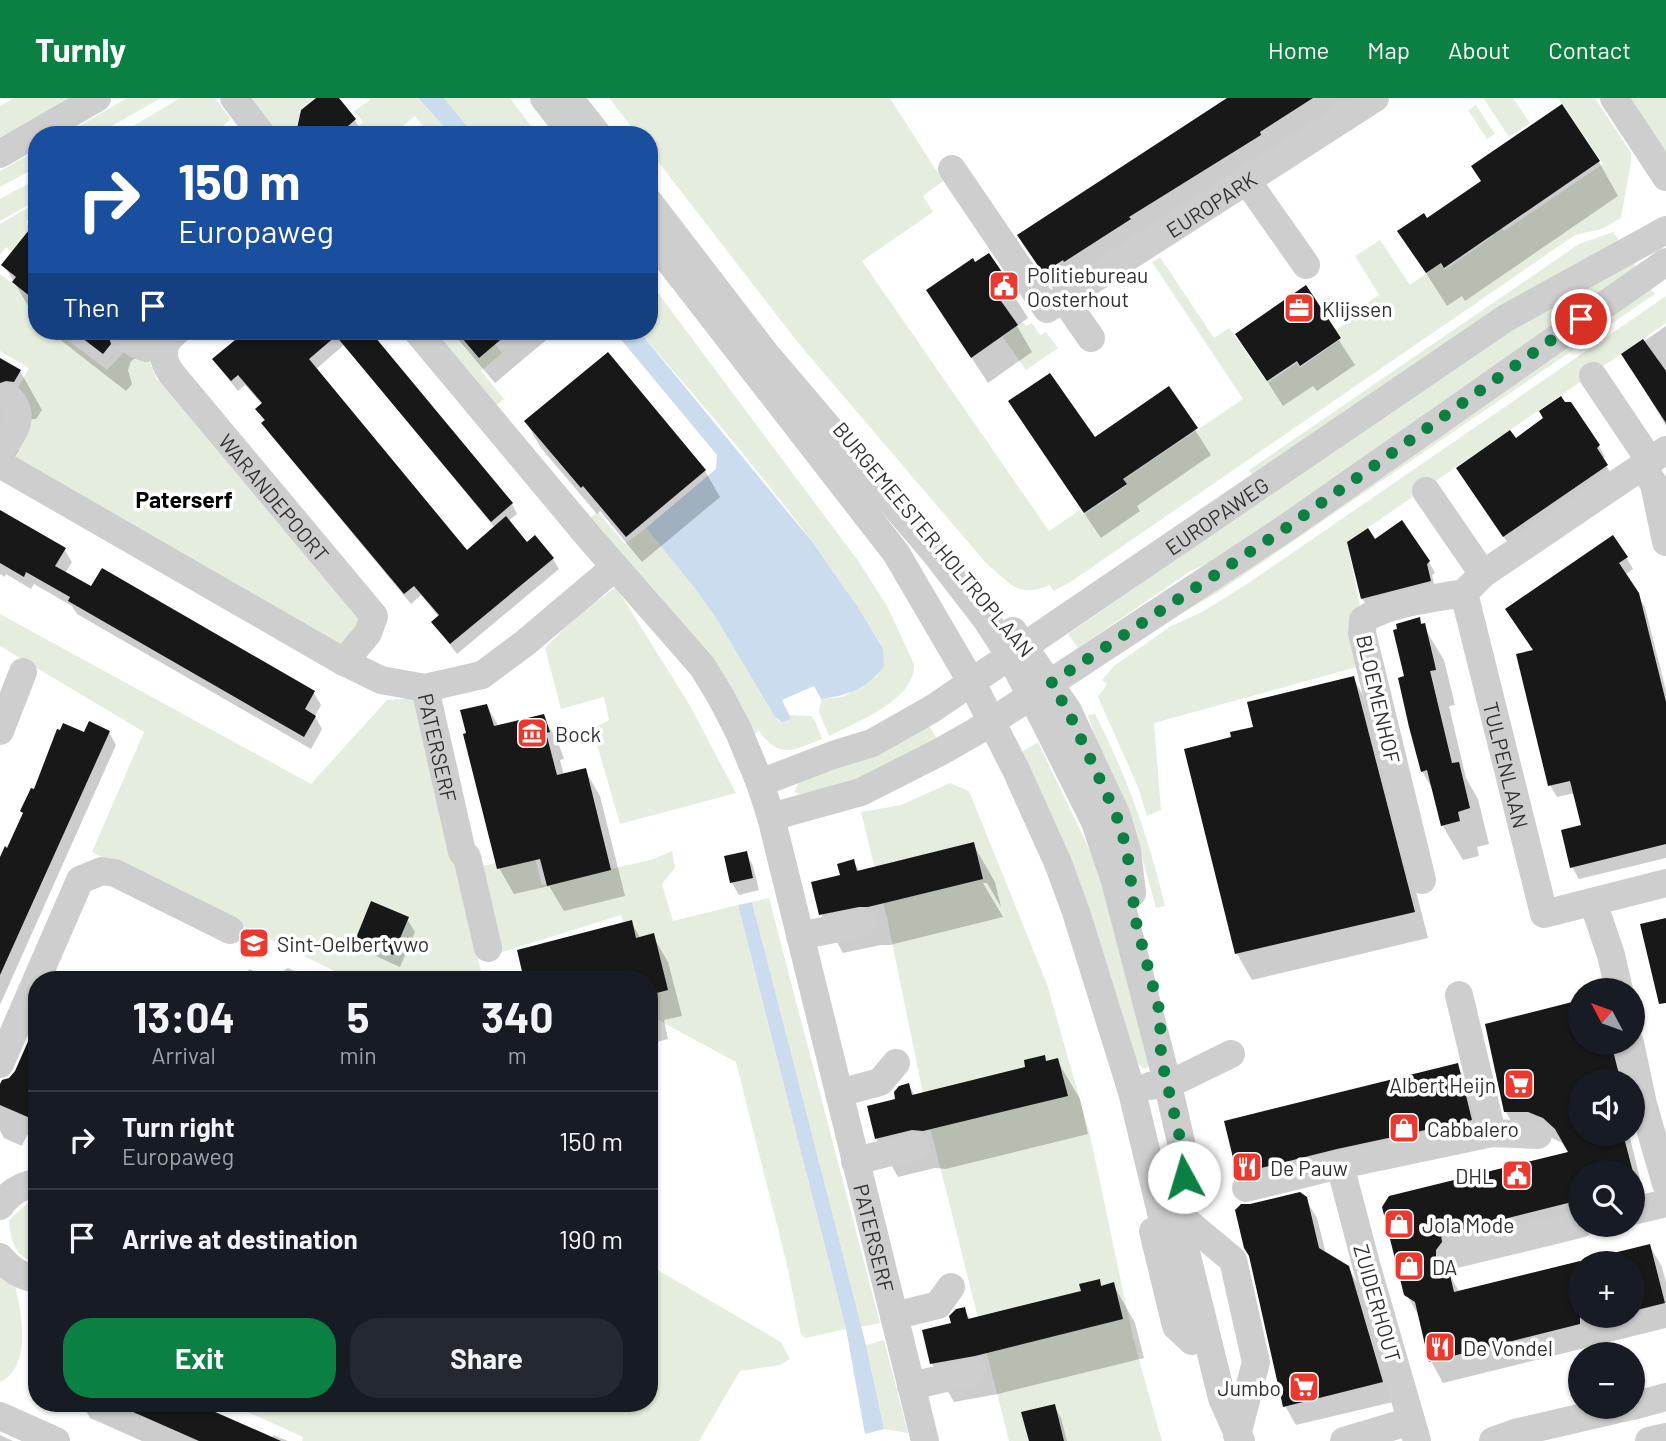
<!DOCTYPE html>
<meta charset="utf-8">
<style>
:root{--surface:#171b24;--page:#242831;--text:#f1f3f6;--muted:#9ea1a6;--line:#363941;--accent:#0b8043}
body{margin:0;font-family:Barlow,sans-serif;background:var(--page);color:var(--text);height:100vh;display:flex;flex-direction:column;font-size:26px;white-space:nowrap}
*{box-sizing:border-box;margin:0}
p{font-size:23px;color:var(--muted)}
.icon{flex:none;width:38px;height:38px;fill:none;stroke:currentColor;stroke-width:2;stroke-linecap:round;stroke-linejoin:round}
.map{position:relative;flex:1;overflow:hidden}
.drawer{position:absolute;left:28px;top:873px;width:630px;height:441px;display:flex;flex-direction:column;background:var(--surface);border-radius:28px;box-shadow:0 2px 5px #0004}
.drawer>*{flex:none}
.top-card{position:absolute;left:28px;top:28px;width:630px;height:214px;border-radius:28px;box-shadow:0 2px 5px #0004;background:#1a4fa0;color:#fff;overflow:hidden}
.needle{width:46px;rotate:311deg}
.controls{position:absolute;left:1568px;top:880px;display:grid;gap:14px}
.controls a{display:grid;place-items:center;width:77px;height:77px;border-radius:50%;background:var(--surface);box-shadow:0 2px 5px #0004;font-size:35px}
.pin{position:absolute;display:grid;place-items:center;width:60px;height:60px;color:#fff;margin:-30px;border:4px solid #fff;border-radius:50%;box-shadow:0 2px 7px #0007}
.me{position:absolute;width:77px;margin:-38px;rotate:354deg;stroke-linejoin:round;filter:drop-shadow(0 0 5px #0008)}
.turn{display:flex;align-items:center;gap:24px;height:147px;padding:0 35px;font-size:32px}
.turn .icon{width:91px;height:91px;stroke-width:2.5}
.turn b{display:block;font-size:49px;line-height:60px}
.then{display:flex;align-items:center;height:66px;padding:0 35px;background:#0003;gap:14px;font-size:26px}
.eta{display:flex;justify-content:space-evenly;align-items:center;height:119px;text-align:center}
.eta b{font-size:42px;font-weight:700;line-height:49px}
.cta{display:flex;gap:14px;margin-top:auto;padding:14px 35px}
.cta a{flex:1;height:80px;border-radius:28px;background:var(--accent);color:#fff;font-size:28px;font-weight:700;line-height:80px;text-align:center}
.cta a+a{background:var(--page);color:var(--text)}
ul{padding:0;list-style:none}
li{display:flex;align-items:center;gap:21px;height:98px;padding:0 35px;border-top:2px solid var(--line)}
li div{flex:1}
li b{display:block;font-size:26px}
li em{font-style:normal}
header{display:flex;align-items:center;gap:42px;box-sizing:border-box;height:98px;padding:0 35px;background:var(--accent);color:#fff}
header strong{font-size:33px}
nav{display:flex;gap:38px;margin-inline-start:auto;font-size:24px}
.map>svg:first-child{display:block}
</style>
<header>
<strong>Turnly</strong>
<nav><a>Home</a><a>Map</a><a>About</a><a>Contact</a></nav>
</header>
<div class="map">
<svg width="1666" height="1343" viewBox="0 0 1666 1343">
<rect width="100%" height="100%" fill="#fff"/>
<path fill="#e5eede" d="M14 0H85L0 48V8Z
M127 0H161L96 37H64Z
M180 0H215L231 21 213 37H164L162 34 159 37H118Z
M244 0H315L298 14 301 15 299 31H296L306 37H272Z
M368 0H418L452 37H430L415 18 392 37H347L363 24 354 13 370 2Z
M444 0H510L538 37H474Z
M609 0H890L943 83 923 98 933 114 862 163 1049 433 1080 412 1084 417 1127 387 1123 382 1243 301 1152 164 1160 159 1214 240 1229 230 1268 285 1297 265 1300 270 1342 240 1336 232 1357 218 1354 214 1379 197 1355 158 1380 142 1410 187 1440 166 1445 172 1493 138 1491 133 1500 127 1504 133 1603 66 1558 0H1595L1631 55V64L1621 120 1602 131 1575 137 1069 485 1053 493 1050 487C1017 501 1010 485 986 465L799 246 649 52V37H638Z
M1483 0H1513L1530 25 1509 39Z
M1627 0H1666V55Z
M1476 7 1495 36 1487 41 1468 12Z
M37 52V69L0 89V73Z
M37 81V102L0 123V101Z
M37 104V111L26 124 31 129 12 154 6 149 0 157V126Z
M1613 134 1622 146 1256 381 1249 372 1579 146Z
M1631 160 1637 170 1427 314 1383 354 1259 441 1189 474 1078 550 1068 536 1142 485 1192 440 1489 237Z
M0 176 37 204V233H56L107 272 127 251 148 259 157 282 168 285 362 524 342 547H335L12 360 16 293 29 270 0 253Z
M649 183 859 464 887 508 914 566C916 602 855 625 829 638L819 614 821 601 843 599 877 578 883 551C815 436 726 334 639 233H649Z
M1648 187 1655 196 1276 455 1217 495 1185 513Z
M1666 198V225L1347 444 1361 513 1351 515 1364 567 1154 625 1161 712 1147 718 1138 689 1098 599 1107 586 1102 582 1114 568 1171 528 1202 514 1247 486Z
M1022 224 1026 228 1032 225 1040 237 1046 234 1058 250 1026 272 1003 239Z
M427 233H483L502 255 481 273 504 301 492 311Z
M598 414 625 446 646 430 693 488 716 520 775 619 779 623 791 621 789 617 811 618 815 623 822 641C794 652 779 662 759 633L752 637 586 423Z
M616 489 689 606 736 695 620 726 598 650 596 629 609 622 604 599 561 611 545 550 579 516Z
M0 516 311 686 387 602 416 600 483 882H353L92 754 144 634 0 548Z
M1095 616C1127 678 1149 740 1165 808L1156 810 1134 730 1097 644 1088 617Z
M926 622 940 647 900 667 806 699 795 694 799 681Z
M1038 644 1094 761 1109 802 1152 965 1145 971 1134 963 1015 658Z
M950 685 969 693 1047 886 1090 1037 1133 1240 1162 1343H1009L929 1025 887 820 861 714 901 707Z
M672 753 675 770 662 786 673 823 738 807 846 1231 806 1240 801 1237 787 1167 736 964 649 917V882H639L621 817 496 856 477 769 534 757 542 787 654 761Z
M769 800 880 1225 860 1229 752 804Z
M30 1103 37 1104V1164C15 1161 10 1141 9 1122Z
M649 1167 781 1244 790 1261 780 1267 740 1273 699 1343H302L303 1339 230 1306H649V1234L658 1220 649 1215Z
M0 1177 15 1188C22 1216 32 1269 0 1284Z
M884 1242 908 1335 884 1331 866 1247Z"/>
<path fill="#cadcee" d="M418 0H444L474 37H452Z
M614 233H639L813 445 859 511 883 551 884 568C869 590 846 598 821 601L814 588 782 602 791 621 782 624 775 619 716 520 693 488 646 430 716 371 717 357Z
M752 804 866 1247 884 1331 865 1336 846 1231 738 807Z"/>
<path fill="#0003" fill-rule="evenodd" d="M319 0H337L355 22 363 37H303L299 30Z
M1231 0H1373L1059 200 1019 138Z
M1561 8 1599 64 1618 98 1465 203 1462 198 1447 208 1400 134 1427 122 1482 85Z
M37 125V223L4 167Z
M988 157 1028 220 1017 228 1032 254 988 285 928 193Z
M1305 190 1355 267 1317 293 1313 288 1283 308 1237 236Z
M1666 228V328L1624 257Z
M49 233H150L140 257 131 263 128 272 132 286 126 293Z
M248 233H349L351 236 354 233H367L512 406 517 416 508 423 527 446 553 461 559 471 457 556 433 524 439 519 421 497 411 506 270 336 258 311 263 307 245 287 238 293 221 272 214 261ZM344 247 495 430 467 454 315 272Z
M451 233H557L495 285Z
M607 256 705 373 720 399 642 464 600 413 597 416 541 350 526 324Z
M0 262 20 273 42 312 36 321H27L13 342 19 352 14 360 0 352Z
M1169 291 1211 357 1137 408 1140 413 1101 440 1026 330 1011 304 1094 342Z
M1564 306H1570L1599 348 1605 359 1602 361 1613 379 1511 449 1465 382Z
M0 414 64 451 72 464 65 475 92 490 314 595 321 607 315 618 322 631 311 651 77 516 72 508 34 486 31 491 6 476 5 479 0 476Z
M1375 443 1429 464 1435 475 1432 477 1436 495 1369 511 1362 500Z
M1626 459 1633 471 1625 477 1645 509 1666 593V760L1579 781 1572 769 1584 728 1575 695 1557 699 1550 687 1534 553 1514 523Z
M1419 521 1444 562 1455 607 1449 608 1466 680 1478 701 1489 746 1477 749 1479 758 1463 762 1442 727 1434 694 1422 673 1407 580Z
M1353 580 1368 606 1428 840 1252 882 1237 856 1186 652 1233 640Z
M487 608 499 629 543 618 558 644 564 661 560 662 564 677 585 672 600 698 625 798 564 813 549 788 514 796 499 770Z
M109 634 116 647 0 907V763L8 752 35 693 85 637Z
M973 746 995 784 1001 809 987 785H983L1003 819 890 847H881L843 855 821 816 853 763 860 774Z
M746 755 753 768 759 792 739 797 732 785 726 760Z
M407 821 415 834 400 869 365 853 357 840Z
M631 824 641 841 653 838 668 864 682 918 664 922 668 941 649 946V882H526Z
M288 870 299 875 303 882H244L249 871 269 879 271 876 276 878Z
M1580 904V945H1617L1627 984H1580V1036H1629L1649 1117 1633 1122V1074H1580V1127L1454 1167 1448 1174 1460 1195 1650 1148 1662 1169 1666 1185V1230L1443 1285 1431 1263 1419 1218 1406 1196 1384 1109 1569 1055 1562 1045 1542 1035 1518 1036 1506 1014 1487 927ZM1580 1166H1633V1218H1580Z
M37 928V1041L27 1037 22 1048 4 1040 0 1032V991L17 974Z
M1057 962 1080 1001 1088 1036 946 1071 935 1070 898 1079 876 1040 897 1002 909 987 915 998Z
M1457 967 1472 993 1486 1048 1352 1076 1254 1102 1239 1076 1226 1024Z
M1305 1100 1317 1120 1326 1156 1348 1169 1360 1190 1393 1304 1296 1327 1285 1308 1250 1108Z
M1099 1183 1102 1189 1113 1186 1135 1225 1144 1260 998 1296 954 1304 932 1266 924 1233 953 1226 964 1211 970 1221 1083 1194Z
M79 1306H193L272 1341 273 1337 288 1343H142L90 1320 83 1307Z
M1054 1308 1061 1320 1067 1343H1029Z
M0 1337 13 1343H0Z"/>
<path fill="#181818" d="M316 0H339L356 21 338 37H307L297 31 301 12Z
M1227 0H1313L1260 34 1261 37 1129 119 1131 121 1064 164 1063 162 1043 175 1017 137Z
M1562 6 1600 63 1444 170 1441 165 1426 175 1397 133 1424 115 1427 120 1481 83 1471 68Z
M37 122V204L12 184 16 179 1 167Z
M989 155 1015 193 1001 203 1018 227 971 260 926 192 973 160 975 164Z
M1306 187 1341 240 1300 268 1297 263 1267 283 1235 236Z
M73 233H107L111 246 103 256Z
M246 233H370L513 405 491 424 336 238 309 261 467 452 506 418 527 444 535 437 554 460 450 546 431 524 439 517 414 488 404 496 261 325 265 322 255 311 262 305 238 277 231 283 212 261Z
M456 233H511L479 260Z
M1643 241 1666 273V325L1621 256Z
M608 254 706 372 626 439 583 388 581 390 524 323Z
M0 260 21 272 14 284 6 283 0 285Z
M1050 275 1095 339 1169 288 1198 330 1123 381 1127 386 1084 415 1008 303Z
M1561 298 1565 304H1571L1600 347 1597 350 1608 367 1503 439 1456 370 1510 332 1516 340 1543 320 1539 313Z
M0 412 66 450 55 468 91 488 102 470 315 593 305 611 316 618 304 639 68 503 70 499 26 474 24 479 0 465Z
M1402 422 1430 463 1427 466 1431 483 1361 501 1347 444 1368 430 1375 441Z
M1613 437 1628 459 1619 465 1639 495 1666 604V746L1570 770 1561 732 1581 727 1570 683 1548 688 1516 556 1533 552 1505 511Z
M1420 519 1421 526 1425 525 1435 567 1436 572 1430 573 1452 665 1459 664 1470 710 1458 714 1460 723 1441 728 1427 672 1421 674 1409 629 1398 580 1404 578 1393 532 1397 531 1396 526Z
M1354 578 1415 814 1235 856 1184 651 1231 639 1230 634 1253 629 1247 604Z
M487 606 494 628 544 616 550 634 546 635 557 677 586 670 611 772 547 788 540 761 497 771 463 636 466 635 460 612Z
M89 623 110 633 0 877V759L5 748 7 750 23 715 20 713 31 690 34 691 57 631 60 632 63 625 84 634Z
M974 744 983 781 868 809H859L819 817 811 784 840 777 837 766 854 761 857 773Z
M747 753 753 780 730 785 724 758Z
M371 803 409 819 393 857 356 840Z
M1666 820V905L1659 906 1640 826Z
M632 822 636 840 654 835 668 892 649 897V882H524L517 852Z
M1580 902V945H1611L1621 984H1580V1036H1623L1633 1074H1580V1102L1441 1137 1442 1144 1436 1152V1160L1440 1169 1449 1173 1454 1194 1580 1163V1226L1429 1264 1415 1204 1404 1197 1382 1109 1389 1098 1568 1054 1555 1031 1543 1020 1528 1014H1504L1485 926Z
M37 923V1023L0 1007V986L2 982 9 980 15 973Z
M1045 957 1046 963 1058 960 1068 998 923 1033 912 1032 875 1041 867 1008 895 1001 894 994 899 988 909 985 912 997 1025 969 1024 962Z
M1458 965 1472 1022 1337 1051 1237 1076 1224 1023Z
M1300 1094 1307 1099 1319 1150 1349 1168 1383 1284 1283 1309 1249 1158 1244 1150 1235 1112 1241 1106H1250Z
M1650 1146 1665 1205 1633 1213V1166H1597V1159Z
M1100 1181 1101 1188 1114 1184 1123 1221 975 1258 930 1266 922 1232 951 1225 949 1218 956 1211 965 1209 968 1221 1081 1193 1079 1186Z
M115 1306H197L281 1343H199Z
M1055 1306 1064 1343H1029L1021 1314Z"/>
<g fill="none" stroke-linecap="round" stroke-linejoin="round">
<g stroke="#cecece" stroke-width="28">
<path d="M234 0 262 37"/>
<path d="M544 0 573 37"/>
<path d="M569 0 598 37"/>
<path d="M1614 0 1666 79"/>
<path d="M0 56 97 0"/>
<path id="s1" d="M952 71 1047 211 1375 0"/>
<path d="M1247 83 1306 167"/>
<path d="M649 104 765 255 935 455 986 521 1010 558 1046 626 1095 724 1115 783 1167 983 1184 1057 1182 1138 1222 1300 1241 1343"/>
<path d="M649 137 896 455 972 585 1016 672 1058 765 1076 814 1132 994 1170 1152"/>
<path d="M1064 201 1091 240"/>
<path id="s2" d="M177 233C161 245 160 259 171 275L374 518 368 535 344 564 381 582 425 590 482 577 525 545 615 469"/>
<path id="s3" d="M417 233 589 439 702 568 721 599 739 634 760 685 771 719 925 1343"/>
<path d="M123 235 136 246 146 250 173 236"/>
<path d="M1593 278 1650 363"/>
<path id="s4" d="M1666 352 1483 476 1464 495 1544 816 1666 785"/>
<path d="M0 354C13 335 28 318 8 299"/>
<path d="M0 366 344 564"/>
<path d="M1642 368 1654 386 1666 444"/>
<path d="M1426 393 1483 476"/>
<path d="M1013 533 1068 613 1116 716 1127 752 1132 795"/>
<path id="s5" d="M425 590 462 754 467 759 488 850"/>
<path d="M0 633 23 574"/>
<path id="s6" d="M760 685 833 657 872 645 932 611 1506 220 1666 132"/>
<path d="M771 719 861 694 940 654 982 630 1286 430 1666 164"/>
<path d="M1422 782 1362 535 1363 522C1391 504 1432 501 1464 495"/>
<path d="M1593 804 1611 857 1619 892"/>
<path d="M800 838 862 825"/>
<path d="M1459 897 1492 1035"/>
<path d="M1630 945 1643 1006 1666 1086"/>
<path d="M0 966 80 782 102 773 115 775 230 832"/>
<path d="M1150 988 1180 981 1231 956"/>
<path d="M839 995 880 984 896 965"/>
<path d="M855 1063 916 1048"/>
<path d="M1246 1090 1340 1067"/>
<path d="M0 1108C9 1095 21 1087 37 1085"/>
<path d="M1633 1113 1666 1105"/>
<path d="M1182 1116 1186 1123 1233 1162 1256 1264 1237 1337"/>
<path d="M1153 1133 1176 1228 1192 1243"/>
<path d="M1452 1157 1580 1126"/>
<path d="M0 1159C11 1172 20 1178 37 1181"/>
<path d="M894 1218 938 1207 951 1189"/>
<path d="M911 1288 972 1274"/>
<path d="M1633 1308 1666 1299"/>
<path d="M0 1318 56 1343"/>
<path d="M1344 1343 1411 1323"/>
<path d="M1417 1343 1366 1166 1340 1067 1492 1035 1538 1037"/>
<path d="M1493 1343 1515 1335 1627 1309"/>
<path d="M1649 1343 1666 1339"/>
</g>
</g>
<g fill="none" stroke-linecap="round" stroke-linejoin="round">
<path stroke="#0b8043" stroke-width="12" stroke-dasharray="0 21.6" d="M1184 1079V1057L1161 960 1160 915 1136 824 1127 752 1116 716 1068 613 1051 585 1286 430 1581 221"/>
</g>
<defs>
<g id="civic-square" transform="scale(1.575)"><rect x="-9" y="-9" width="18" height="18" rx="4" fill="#ee372d" stroke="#fff"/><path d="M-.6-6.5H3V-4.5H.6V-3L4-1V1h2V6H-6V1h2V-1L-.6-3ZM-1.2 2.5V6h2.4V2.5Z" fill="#fff"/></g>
<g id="office-square" transform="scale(1.575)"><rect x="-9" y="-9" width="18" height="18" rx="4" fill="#ee372d" stroke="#fff"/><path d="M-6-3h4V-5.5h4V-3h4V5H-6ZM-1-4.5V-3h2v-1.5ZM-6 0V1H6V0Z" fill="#fff"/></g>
<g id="museum-square" transform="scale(1.575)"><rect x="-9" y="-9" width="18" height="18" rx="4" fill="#ee372d" stroke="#fff"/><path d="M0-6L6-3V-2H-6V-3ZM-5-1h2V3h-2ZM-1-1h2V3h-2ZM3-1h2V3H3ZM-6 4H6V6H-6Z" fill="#fff"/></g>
<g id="school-square" transform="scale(1.575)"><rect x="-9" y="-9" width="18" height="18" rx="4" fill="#ee372d" stroke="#fff"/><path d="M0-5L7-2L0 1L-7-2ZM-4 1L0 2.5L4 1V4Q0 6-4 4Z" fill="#fff"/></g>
<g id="supermarket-square" transform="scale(1.575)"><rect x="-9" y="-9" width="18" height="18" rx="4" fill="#ee372d" stroke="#fff"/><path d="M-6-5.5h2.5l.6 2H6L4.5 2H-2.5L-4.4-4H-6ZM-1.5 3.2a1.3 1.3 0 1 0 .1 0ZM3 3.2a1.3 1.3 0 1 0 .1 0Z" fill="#fff"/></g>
<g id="shop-square" transform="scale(1.575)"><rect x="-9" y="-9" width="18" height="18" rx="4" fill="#ee372d" stroke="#fff"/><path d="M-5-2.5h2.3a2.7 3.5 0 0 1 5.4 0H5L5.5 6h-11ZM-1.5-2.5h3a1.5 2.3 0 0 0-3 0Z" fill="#fff"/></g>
<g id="restaurant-square" transform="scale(1.575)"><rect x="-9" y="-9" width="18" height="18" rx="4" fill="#ee372d" stroke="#fff"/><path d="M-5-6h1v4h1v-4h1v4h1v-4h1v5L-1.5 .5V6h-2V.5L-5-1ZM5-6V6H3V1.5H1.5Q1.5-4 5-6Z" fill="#fff"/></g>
</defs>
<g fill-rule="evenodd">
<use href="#civic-square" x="1004" y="188"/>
<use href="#office-square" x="1299" y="210"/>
<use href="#museum-square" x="532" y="635"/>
<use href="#school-square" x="254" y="845"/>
<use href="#supermarket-square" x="1519" y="986"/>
<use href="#shop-square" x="1404" y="1030"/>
<use href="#restaurant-square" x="1247" y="1069"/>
<use href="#civic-square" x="1517" y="1077"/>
<use href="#shop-square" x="1399" y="1126"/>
<use href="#shop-square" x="1409" y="1168"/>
<use href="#restaurant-square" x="1440" y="1249"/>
<use href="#supermarket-square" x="1304" y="1289"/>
</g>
<g text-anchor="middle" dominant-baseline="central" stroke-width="7" stroke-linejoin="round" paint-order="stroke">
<g font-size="21" fill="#313131" stroke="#fff">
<text stroke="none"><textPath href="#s1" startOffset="364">EUROPARK</textPath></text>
<text stroke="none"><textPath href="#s2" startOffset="210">WARANDEPOORT</textPath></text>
<text stroke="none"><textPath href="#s6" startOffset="532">EUROPAWEG</textPath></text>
<text transform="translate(934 441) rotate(50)">BURGEMEESTER HOLTROPLAAN</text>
<text transform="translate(1379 601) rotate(77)">BLOEMENHOF</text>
<text stroke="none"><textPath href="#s5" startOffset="61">PATERSERF</textPath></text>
<text stroke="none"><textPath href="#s4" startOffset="425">TULPENLAAN</textPath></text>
<text stroke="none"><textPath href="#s3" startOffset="1040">PATERSERF</textPath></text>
<text transform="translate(1378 1205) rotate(74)">ZUIDERHOUT</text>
</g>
<g font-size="21" fill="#313131" stroke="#fff" text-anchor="start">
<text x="1027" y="176">Politiebureau<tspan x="1027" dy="24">Oosterhout</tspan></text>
<text x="1322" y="210">Klijssen</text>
<text x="555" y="635">Bock</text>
<text x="277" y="845">Sint-Oelbert vwo</text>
<text x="1496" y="986" text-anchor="end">Albert Heijn</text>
<text x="1427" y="1030">Cabbalero</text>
<text x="1270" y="1069">De Pauw</text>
<text x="1494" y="1077" text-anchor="end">DHL</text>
<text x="1422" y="1126">Jola Mode</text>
<text x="1432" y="1168">DA</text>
<text x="1463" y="1249">De Vondel</text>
<text x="1281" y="1289" text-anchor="end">Jumbo</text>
</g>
<g font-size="23" font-weight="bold" fill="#000" stroke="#fff">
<text x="184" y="401">Paterserf</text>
</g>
</g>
</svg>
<div class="controls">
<a><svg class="needle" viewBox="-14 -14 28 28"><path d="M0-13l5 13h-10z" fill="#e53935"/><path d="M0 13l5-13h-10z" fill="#9ea1a6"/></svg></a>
<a><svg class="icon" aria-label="sound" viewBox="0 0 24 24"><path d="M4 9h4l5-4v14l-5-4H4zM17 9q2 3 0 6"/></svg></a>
<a><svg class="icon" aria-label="search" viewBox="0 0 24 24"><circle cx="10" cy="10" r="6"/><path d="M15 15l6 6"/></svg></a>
<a>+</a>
<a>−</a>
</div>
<div class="pin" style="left:1581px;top:221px;background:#d93025"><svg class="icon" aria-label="arrive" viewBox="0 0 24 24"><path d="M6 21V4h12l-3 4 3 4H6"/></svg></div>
<svg class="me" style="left:1184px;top:1079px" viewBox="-20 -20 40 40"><circle r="19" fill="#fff"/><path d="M0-13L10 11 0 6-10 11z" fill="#0b8043"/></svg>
<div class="top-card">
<div class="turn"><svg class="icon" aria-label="right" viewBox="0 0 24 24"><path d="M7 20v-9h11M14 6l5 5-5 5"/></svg><div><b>150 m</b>Europaweg</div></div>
<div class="then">Then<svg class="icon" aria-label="arrive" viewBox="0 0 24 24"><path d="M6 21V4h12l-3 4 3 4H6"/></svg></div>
</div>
<section class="drawer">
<div class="eta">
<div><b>13:04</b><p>Arrival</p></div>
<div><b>5</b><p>min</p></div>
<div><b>340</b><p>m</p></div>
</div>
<ul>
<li><svg class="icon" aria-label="right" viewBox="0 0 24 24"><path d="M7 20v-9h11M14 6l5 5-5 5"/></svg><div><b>Turn right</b><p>Europaweg</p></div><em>150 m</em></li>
<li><svg class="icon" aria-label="arrive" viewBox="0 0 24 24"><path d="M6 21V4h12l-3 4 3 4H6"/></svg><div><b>Arrive at destination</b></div><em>190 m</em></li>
</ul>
<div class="cta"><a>Exit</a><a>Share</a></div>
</section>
</div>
